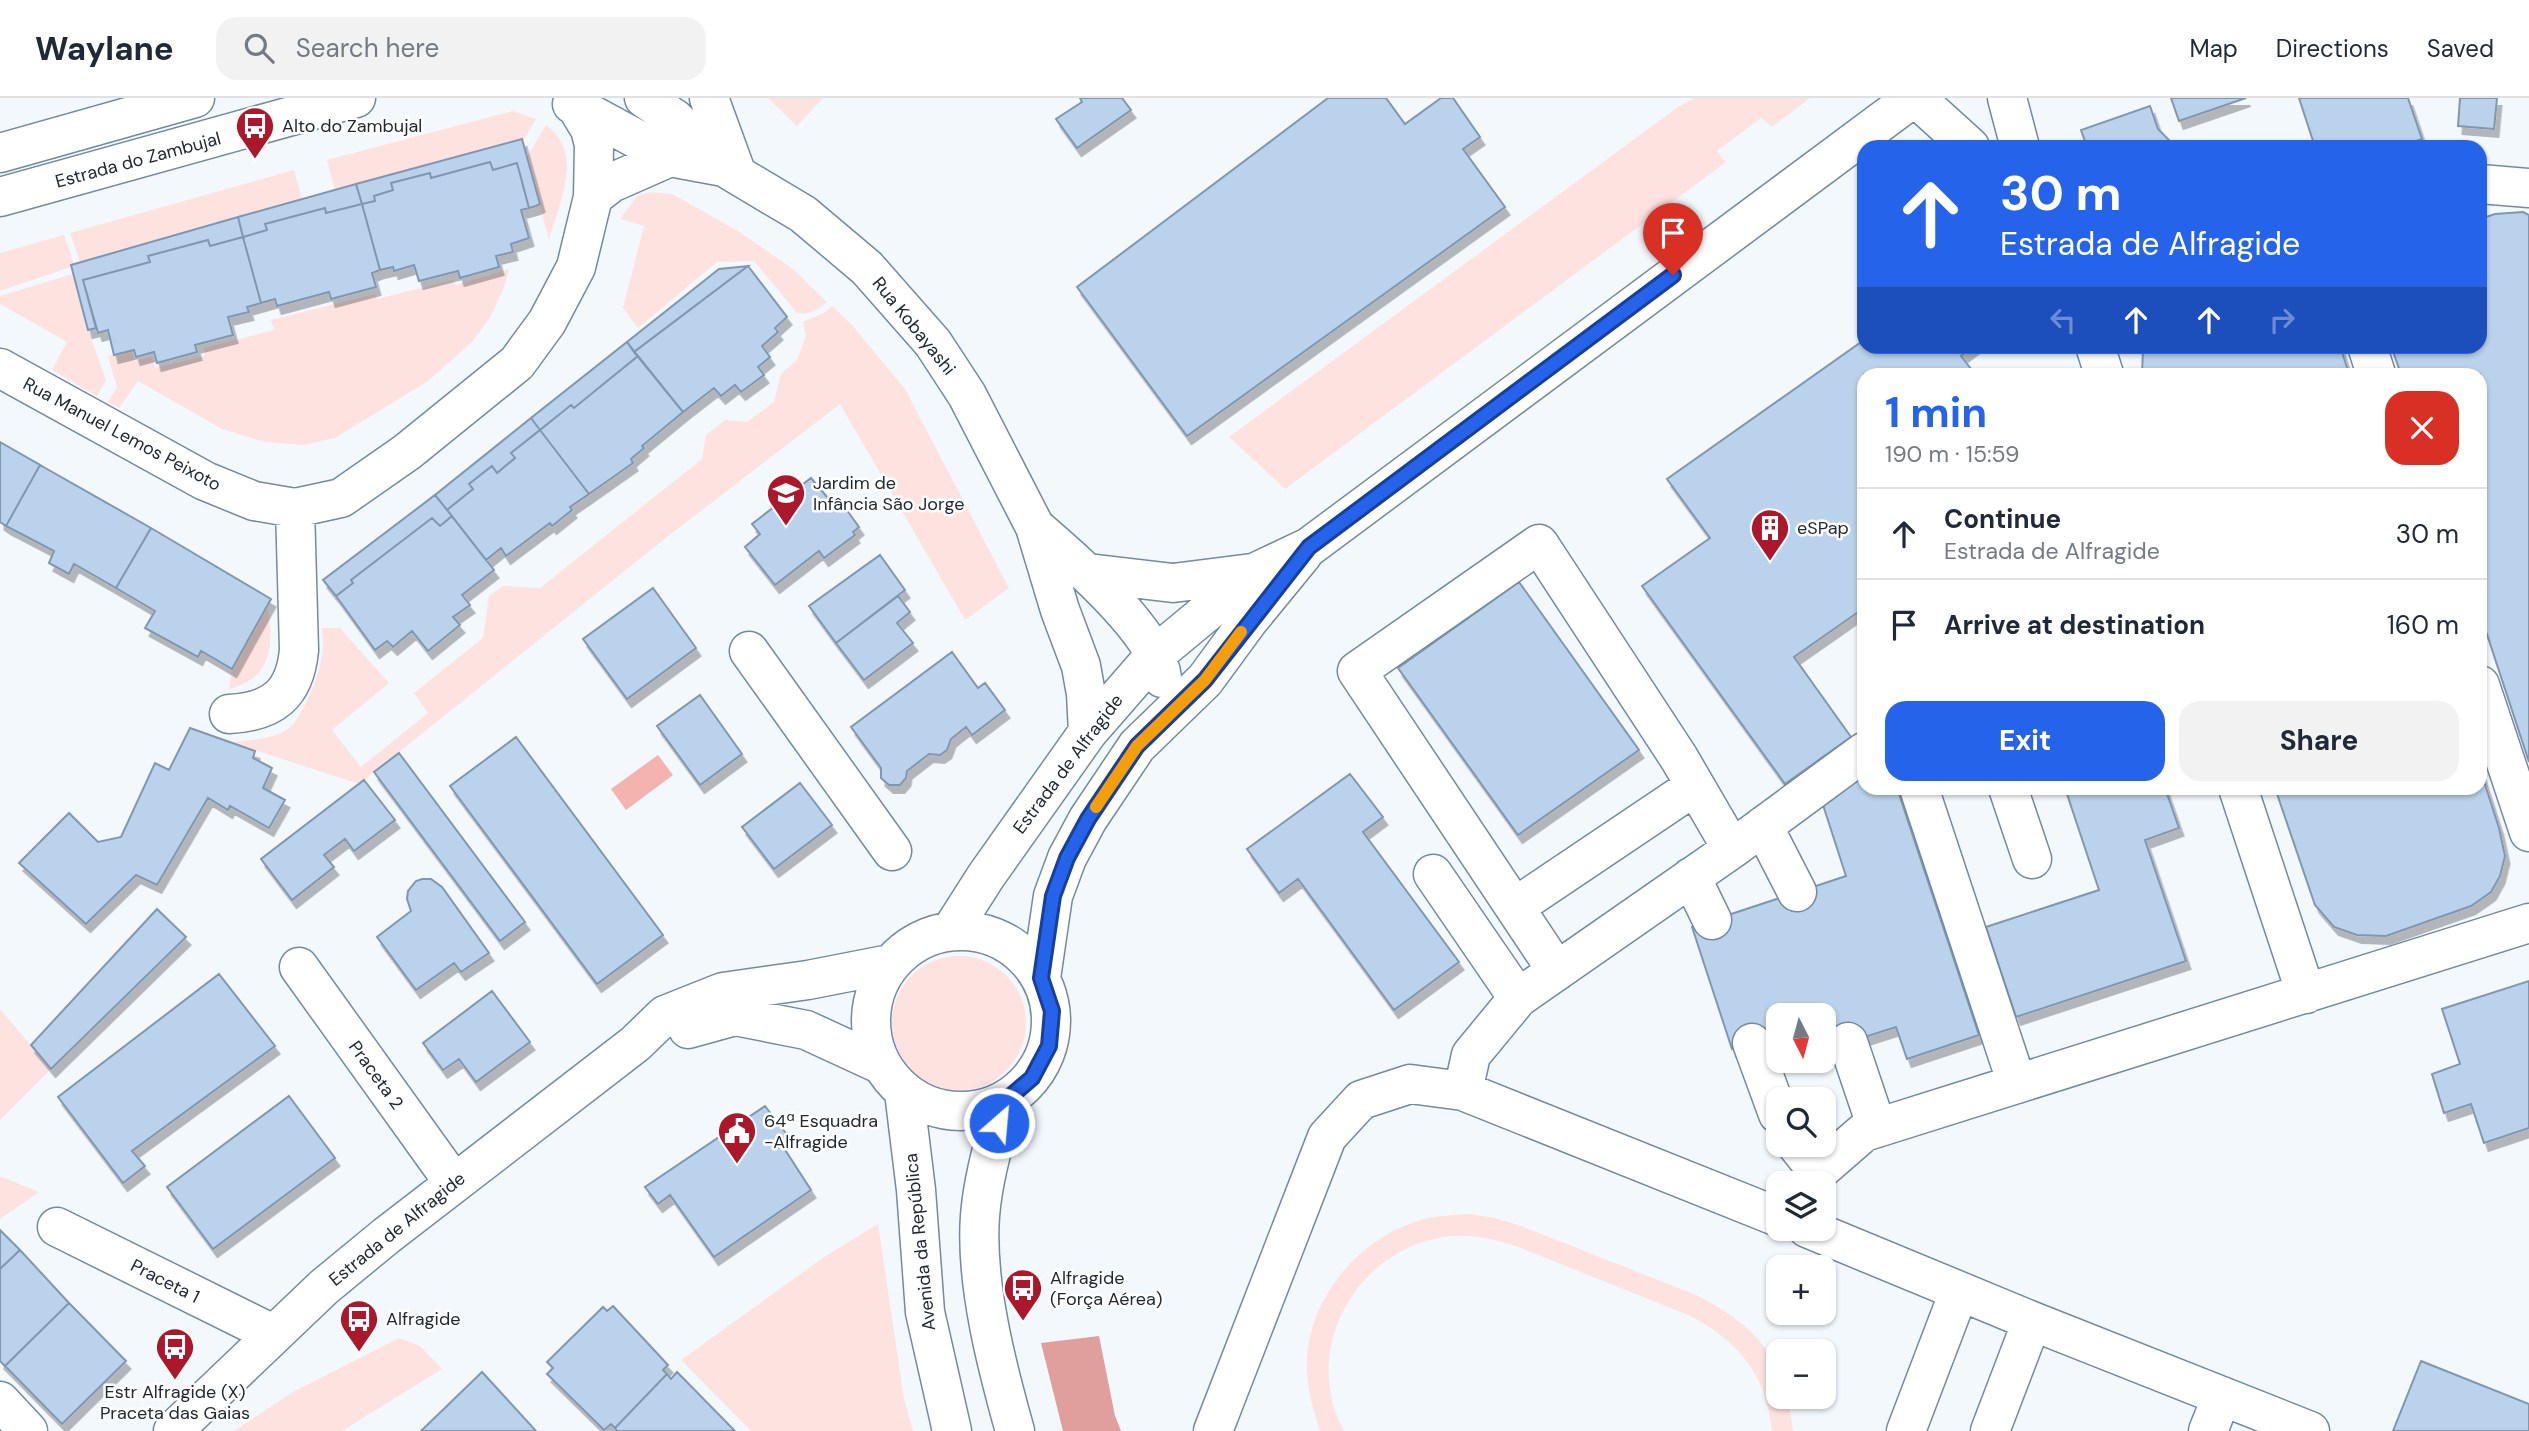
<!DOCTYPE html>
<meta charset="utf-8">
<style>
:root{--surface:#fff;--page:#f2f2f3;--text:#1f2937;--muted:#747a83;--line:#e0e1e3;--accent:#2563eb}
body{margin:0;font-family:"DM Sans",sans-serif;background:var(--page);color:var(--text);height:100vh;display:flex;flex-direction:column;font-size:26px;white-space:nowrap}
*{box-sizing:border-box;margin:0}
p{font-size:23px;color:var(--muted)}
.icon{flex:none;width:38px;height:38px;fill:none;stroke:currentColor;stroke-width:2;stroke-linecap:round;stroke-linejoin:round}
.map{position:relative;flex:1;overflow:hidden}
.panel{position:absolute;left:1857px;top:270px;width:630px;height:427px;display:flex;flex-direction:column;background:var(--surface);border-radius:21px;box-shadow:0 2px 5px #0004}
.panel>*{flex:none}
.top-card{position:absolute;left:1857px;top:42px;width:630px;height:214px;border-radius:21px;box-shadow:0 2px 5px #0004;background:#2563eb;color:#fff;overflow:hidden}
.needle{width:46px;rotate:174deg}
.fabs{position:absolute;left:1766px;top:905px;display:grid;gap:14px}
.fabs a{display:grid;place-items:center;width:70px;height:70px;border-radius:14px;background:var(--surface);box-shadow:0 2px 5px #0004;font-size:35px}
.pin{position:absolute;display:grid;place-items:center;width:60px;height:60px;color:#fff;margin:-72px -30px;border-radius:50% 50% 50% 0;rotate:-45deg;box-shadow:0 0 7px #0007}
.pin .icon{rotate:45deg}
.me{position:absolute;width:77px;margin:-38px;rotate:27deg;stroke-linejoin:round;filter:drop-shadow(0 0 5px #0008)}
.turn{display:flex;align-items:center;gap:24px;height:147px;padding:0 28px;font-size:32px}
.turn .icon{width:91px;height:91px;stroke-width:2.5}
.turn b{display:block;font-size:49px;line-height:60px}
.lanes{display:flex;align-items:center;height:66px;padding:0 28px;background:#0003;justify-content:center;gap:35px;direction:ltr}
.lanes .off{opacity:.35}
.round{display:grid;place-items:center;flex:none;width:74px;height:74px;border-radius:21px;background:var(--page)}
.head{display:flex;align-items:center;justify-content:space-between;height:119px;padding:0 28px}
h1{font-size:42px;font-weight:700;line-height:52px;color:var(--accent)}
.cta{display:flex;gap:14px;margin-top:auto;padding:14px 28px}
.cta a{flex:1;height:80px;border-radius:21px;background:var(--accent);color:#fff;font-size:28px;font-weight:700;line-height:80px;text-align:center}
.cta a+a{background:var(--page);color:var(--text)}
ul{padding:0;list-style:none}
li{display:flex;align-items:center;gap:21px;height:91px;padding:0 28px;border-top:2px solid var(--line)}
li div{flex:1}
li b{display:block;font-size:26px}
li em{font-style:normal}
header{display:flex;align-items:center;gap:42px;box-sizing:border-box;height:98px;padding:0 35px;background:var(--surface);border-bottom:2px solid var(--line)}
header strong{font-size:33px}
nav{display:flex;gap:38px;margin-inline-start:auto;font-size:24px}
.search{width:490px;height:63px;background:var(--page);display:flex;align-items:center;gap:18px;box-sizing:border-box;padding:0 24px;border-radius:21px;color:var(--muted);font-size:26px}
.map>svg:first-child{display:block}
</style>
<header>
<strong>Waylane</strong>
<div class="search"><svg class="icon" aria-label="search" viewBox="0 0 24 24"><circle cx="10" cy="10" r="6"/><path d="M15 15l6 6"/></svg>Search here</div>
<nav><a>Map</a><a>Directions</a><a>Saved</a></nav>
</header>
<div class="map">
<svg width="2529" height="1333" viewBox="0 0 2529 1333">
<defs>
<filter id="shadow"><feDropShadow dx="4.5" dy="8" stdDeviation="0" flood-color="#0004"/></filter>
</defs>
<rect width="100%" height="100%" fill="#f3f8fd"/>
<path fill="#fde2e0" d="M768 0H823L797 28Z
M1694 0H1810L1772 29 1761 20 1717 53 1726 64 1285 391 1229 339 1678 9Z
M513 13 536 21 523 43 522 41 335 92 327 62Z
M546 27C585 55 559 105 549 142L527 59Z
M294 72 302 101 80 164 70 135Z
M651 94 672 96 738 133 793 171 827 204C818 212 809 217 797 215L754 163 717 164 638 230 623 210 644 128 620 121 637 98Z
M64 137 74 166 71 167V169L0 193V155Z
M509 171 504 189 491 218 472 244 428 283 335 340 303 347 265 344 222 331 138 283 119 310 108 304 117 289 108 258 132 252 134 263 152 259 155 270 205 258 204 250 274 232 271 222 375 196 377 201 453 182 456 187Z
M73 176 88 232 106 282 97 298 52 272 67 244 0 206V198Z
M832 208 852 227 905 291 1009 490 965 522 840 306 667 439 359 686 230 644C245 643 275 641 288 631 303 620 320 575 322 557 324 548 322 538 322 530H340L389 585 332 632 361 669 428 615 414 595 483 540 489 498 503 488 540 490 702 361 706 337 725 322 747 324 774 304 781 276 797 262 806 238 803 224 824 215Z
M267 508C274 546 273 580 229 591L232 571Z
M892 925a67 67 0 1 1 134 0a67 67 0 1 1-134 0Z
M0 911 51 971 0 1022Z
M0 1078 39 1094 0 1121Z
M1468 1116 1495 1120 1521 1128 1696 1197C1728 1213 1763 1236 1777 1271 1780 1279 1778 1290 1778 1298L1788 1299 1793 1333H1772C1766 1276 1738 1242 1688 1217L1513 1147C1487 1139 1461 1134 1434 1141 1351 1160 1302 1256 1344 1333H1320C1314 1314 1308 1295 1307 1275 1303 1209 1353 1144 1415 1124 1432 1118 1450 1117 1468 1116Z
M878 1126 904 1301 913 1333H751L681 1262 824 1159Z
M399 1240 420 1248 442 1271 342 1333H234L293 1294Z"/>
<path fill="#e09f9c" d="M1099 1238 1115 1318 1121 1333H1063L1041 1245Z"/>
<path fill="#f5b3af" d="M658 657 673 677 626 712 611 691Z"/>
<path fill="#bad2eb" stroke="#8097af" stroke-width="2" filter="url(#shadow)" d="M1080 0H1122L1131 12 1077 50 1056 21 1082 4Z
M1328 0H1386L1405 26 1441 0H1453L1480 39 1463 51 1505 109 1187 338 1077 189Z
M2171 0H2246L2179 23Z
M2299 0H2408L2422 41 2398 49H2315Z
M2460 0H2497L2494 31 2458 28Z
M2150 8 2158 31 2170 43 2172 49H2087L2081 32Z
M522 41 540 106 536 108 529 110 517 65 493 72 490 64 431 80 430 75 391 85 393 92 374 98 375 103 362 106 356 86Z
M490 64 493 72 517 65 529 110 521 112 529 140 511 146 513 154 496 158 499 169 460 180 458 173 419 183 414 167 394 173 393 169 380 172 362 106 375 103 374 98 393 92 391 85 430 75 431 80Z
M356 86 362 106 326 115 325 110 265 126 267 132 243 139 238 119Z
M362 106 380 172 372 175 376 189 331 201 329 194 277 208 275 201 261 205 243 139 267 132 265 126 325 110 326 115Z
M2523 114 2529 117V664L2480 515V276H2401L2391 248H2480V121L2495 116Z
M238 119 243 139 210 148 208 142 148 158 150 164 83 182 96 230 88 232 71 167Z
M243 139 261 205 247 209 249 214 228 219 233 237 195 247 197 254 157 265 154 254 136 259 134 252 114 257 108 232 98 235 83 182 150 164 148 158 208 142 210 148Z
M748 168 787 219 775 230 778 234 762 248 770 259 758 269 764 277 741 294 735 287 721 298 714 290 683 314 634 254Z
M748 168 634 254 627 244 719 171Z
M1864 242V248H1974L1961 258 1975 276H1864V510L1794 559 1851 639 1785 686 1642 488 1710 440 1667 381Z
M627 244 638 258 574 310 571 307 540 332 531 320Z
M2146 248H2340L2349 276H2142L2143 252Z
M638 258 683 314 642 348 644 350 631 361 633 365 589 396 540 332 571 307 574 310Z
M531 320 540 332 511 355 515 360 497 375 492 368 469 386 473 391 447 412 435 397Z
M540 332 589 396 570 409 572 412 552 428 550 425 506 458 501 450 486 462 447 412 473 391 469 386 492 368 497 375 515 360 511 355Z
M0 344 40 367 6 428 0 424Z
M40 367 151 430 116 490 74 466 69 476 49 465 54 453 6 428Z
M811 380 838 412 844 408 859 429 853 434 855 437 824 460 819 453 775 487 745 449 760 436 752 426Z
M435 397 452 418 440 428 432 420 351 482 353 485 336 498 323 482Z
M452 418 494 472 462 497 470 507 453 519 460 527 428 553 412 533 393 549 387 543 375 552 336 498 353 485 351 482 432 420 440 428Z
M151 430 271 501 232 571 201 553 198 559 145 530 155 513 116 490Z
M880 457 905 492 836 545 809 508Z
M1519 484 1639 652 1518 737 1398 570Z
M653 490 696 550 627 601 583 541Z
M898 498 910 514 897 525 913 545 864 582 836 545Z
M952 554 978 590 985 585 1005 612 972 637 966 629 951 641 947 652 940 657 929 656 907 673 906 680 900 687H889L881 680V670L851 629Z
M700 597 742 656 700 687 657 628Z
M190 630 255 653 253 660 272 670 263 690 285 702 269 730 230 708 228 712 208 700 157 787 136 777 86 826 19 765 69 715 98 744 121 739 155 665 169 672Z
M516 639 663 837 597 886 450 688Z
M399 655 525 824 500 843 374 674Z
M2480 671 2499 730 2505 758 2500 778 2491 794 2471 808 2386 838 2357 837 2334 829 2315 807 2275 690H2480Z
M1350 676 1383 719 1363 734 1459 864 1394 912 1298 781 1279 795 1247 751Z
M1864 677V690H1897L1979 937 1907 961 1896 929 1824 952V917H1778V936L1732 951 1692 829 1846 778 1823 707Z
M364 682 395 722 354 753 345 741 324 757 334 769 292 802 261 761Z
M800 685 832 727 774 771 742 729Z
M2065 690H2165L2179 730 2145 742 2186 863 2016 919 1986 829 2099 792Z
M422 781H431L442 789 489 855 461 874 454 865 416 892 377 839 411 813 407 801 408 793 416 783Z
M157 811 186 839 51 971 31 947Z
M219 876 275 948 132 1053 145 1068 123 1085 58 999Z
M2529 883V1030L2484 1045 2471 1006 2444 1015 2432 976 2460 966 2442 911Z
M492 893 530 944 476 984 459 961 443 972 423 945Z
M289 998 335 1060 213 1151 167 1089Z
M765 1008 788 1038 780 1044 811 1092 714 1159 670 1097 658 1106 645 1089Z
M0 1132 20 1152 0 1171Z
M20 1152 69 1205 5 1268 0 1263V1171Z
M69 1205 126 1263 62 1326 5 1268Z
M613 1208 668 1267 663 1272 667 1276 615 1330 611 1326 604 1332 547 1276 553 1270 547 1264 603 1209 607 1213Z
M2421 1263 2529 1306V1333H2393Z
M482 1274 536 1333H421Z
M677 1274 735 1333H617L615 1330 667 1276 671 1281Z"/>
<g fill="none" stroke-linecap="round" stroke-linejoin="round">
<g stroke="#738aa1" stroke-width="41">
<path id="minor" d="M644 0 675 21 724 69 803 116 867 170 933 245 967 297 1035 429 1060 512 1081 568 1086 596 1088 634
M709 0 736 74
M1916 0 1970 49
M2007 0 2020 49
M572 6 670 59 724 69
M0 55 195 0
M2480 86 2529 90
M0 99 356 0
M593 99 611 85 670 59
M2095 248 2104 276
M2367 248 2376 276
M0 270 205 383 254 403 295 410 341 400 407 354 517 265 547 224 576 169 593 99 594 47 590 31 576 8
M1035 429C1070 459 1158 534 1162 580
M1088 475 1173 485 1252 475
M749 553 892 753
M2480 587 2529 734
M229 616C273 614 295 596 299 552L295 410
M1919 690 2017 986
M2008 690 2032 761
M2238 690 2306 896
M1763 728 1797 794
M1433 776 1518 900
M1691 779 1712 822
M1515 809 1695 688
M951 833 986 778 1088 634 1155 557 1254 475 1309 449 1913 0
M871 923a90 90 0 1 1 180 0a90 90 0 1 1-180 0Z
M299 869 454 1085
M1557 873 1357 573 1539 446 1679 660 1732 751
M1041 880 1053 798 1067 760 1088 721 1137 648 1205 582 1249 522 1303 456
M688 931 735 918 806 932 882 967
M1848 944 1877 1030
M1752 945 1778 1016
M1463 993 1471 957 1518 900 1732 751 1864 654
M904 994 916 1092 925 1214 952 1333
M1005 1003C995 1041 983 1079 980 1118 975 1185 997 1269 1015 1333
M1796 1046 1818 1074
M1815 1085 1818 1074 1864 1034 2529 825
M57 1129 273 1236
M1807 1130 2032 1223 2310 1333
M0 1303 28 1333
M173 1333 324 1189 386 1138 635 946 665 917 723 894 808 882 890 866
M1213 1333 1327 1039 1361 1002 1410 986 1463 993 1778 1119
M1906 1333 1959 1194
M1990 1333 2032 1223
M2208 1333 2222 1298"/>
</g>
<use href="#minor" stroke="#fff" stroke-width="38"/>
</g>
<g fill="none" stroke-linecap="round" stroke-linejoin="round">
<g stroke="#184099" stroke-width="18">
<path id="route" d="M999 1025 1005 1003 1032 980 1049 948 1052 913 1041 880 1053 798 1067 760 1088 721 1137 648 1205 582 1309 449 1673 177"/>
</g>
<use href="#route" stroke="#2563eb" stroke-width="12"/>
<path stroke="#f59e0b" stroke-width="12" d="M1096 709 1137 648 1205 582 1241 534"/>
</g>
<defs>
<g id="bus-pin" transform="scale(2.0125)"><path d="M0 17L-7.5 6A9.5 9.5 0 1 1 7.5 6Z" fill="#ac182b" stroke="#fff"/><path d="M-5-6H5V4H4V6H2V4H-2V6H-4V4H-5ZM-3.5-4V0h7V-4ZM-3.5 1.2v1.5H-2V1.2ZM2 1.2v1.5H3.5V1.2Z" fill="#fff"/></g>
<g id="school-pin" transform="scale(2.0125)"><path d="M0 17L-7.5 6A9.5 9.5 0 1 1 7.5 6Z" fill="#ac182b" stroke="#fff"/><path d="M0-5L7-2L0 1L-7-2ZM-4 1L0 2.5L4 1V4Q0 6-4 4Z" fill="#fff"/></g>
<g id="building-pin" transform="scale(2.0125)"><path d="M0 17L-7.5 6A9.5 9.5 0 1 1 7.5 6Z" fill="#ac182b" stroke="#fff"/><path d="M-4-6H4V6H1V3H-1V6H-4ZM-2.5-4.3h1.7v1.8h-1.7ZM.8-4.3h1.7v1.8H.8ZM-2.5-1h1.7V.8h-1.7ZM.8-1h1.7V.8H.8Z" fill="#fff"/></g>
<g id="civic-pin" transform="scale(2.0125)"><path d="M0 17L-7.5 6A9.5 9.5 0 1 1 7.5 6Z" fill="#ac182b" stroke="#fff"/><path d="M-.6-6.5H3V-4.5H.6V-3L4-1V1h2V6H-6V1h2V-1L-.6-3ZM-1.2 2.5V6h2.4V2.5Z" fill="#fff"/></g>
</defs>
<g fill-rule="evenodd">
<use href="#bus-pin" x="255" y="28"/>
<use href="#school-pin" x="786" y="395"/>
<use href="#building-pin" x="1770" y="430"/>
<use href="#civic-pin" x="737" y="1033"/>
<use href="#bus-pin" x="1023" y="1190"/>
<use href="#bus-pin" x="359" y="1221"/>
<use href="#bus-pin" x="175" y="1249"/>
</g>
<g text-anchor="middle" dominant-baseline="central" stroke-width="5" stroke-linejoin="round" paint-order="stroke">
<g font-size="18" fill="#202933" stroke="#fff" text-anchor="start">
<text x="282" y="28">Alto do Zambujal</text>
<text x="813" y="385">Jardim de<tspan x="813" dy="21">Infância São Jorge</tspan></text>
<text x="1797" y="430">eSPap</text>
<text x="764" y="1023">64ª Esquadra<tspan x="764" dy="21">-Alfragide</tspan></text>
<text x="1050" y="1180">Alfragide<tspan x="1050" dy="21">(Força Aérea)</tspan></text>
<text x="386" y="1221">Alfragide</text>
<text x="175" y="1294" text-anchor="middle">Estr Alfragide (X)<tspan x="175" dy="21">Praceta das Gaias</tspan></text>
</g>
<g font-size="18" fill="#202933" stroke="#fff">
<text transform="translate(138 62) rotate(-15)">Estrada do Zambujal</text>
<text transform="translate(914 228) rotate(51)">Rua Kobayashi</text>
<text transform="translate(122 336) rotate(28)">Rua Manuel Lemos Peixoto</text>
<text transform="translate(1068 666) rotate(-53)">Estrada de Alfragide</text>
<text transform="translate(376 977) rotate(54)">Praceta 2</text>
<text transform="translate(397 1131) rotate(-39)">Estrada de Alfragide</text>
<text transform="translate(920 1144) rotate(-96)">Avenida da República</text>
<text transform="translate(165 1183) rotate(27)">Praceta 1</text>
</g>
</g>
</svg>
<div class="fabs">
<a><svg class="needle" viewBox="-14 -14 28 28"><path d="M0-13l5 13h-10z" fill="#e53935"/><path d="M0 13l5-13h-10z" fill="#747a83"/></svg></a>
<a><svg class="icon" aria-label="search" viewBox="0 0 24 24"><circle cx="10" cy="10" r="6"/><path d="M15 15l6 6"/></svg></a>
<a><svg class="icon" aria-label="layers" viewBox="0 0 24 24"><path d="M12 4l9 5-9 5-9-5zM3 14l9 5 9-5"/></svg></a>
<a>+</a>
<a>−</a>
</div>
<div class="pin" style="left:1673px;top:177px;background:#d93025"><svg class="icon" aria-label="arrive" viewBox="0 0 24 24"><path d="M6 21V4h12l-3 4 3 4H6"/></svg></div>
<svg class="me" style="left:999px;top:1025px" viewBox="-20 -20 40 40"><circle r="17" fill="#2563eb" stroke="#fff" stroke-width="3"/><path d="M0-11L8 9 0 5-8 9z" fill="#fff"/></svg>
<div class="top-card">
<div class="turn"><svg class="icon" aria-label="ahead" viewBox="0 0 24 24"><path d="M12 20V5M6 11l6-6 6 6"/></svg><div><b>30 m</b>Estrada de Alfragide</div></div>
<div class="lanes"><svg class="icon off" aria-label="left" viewBox="0 0 24 24"><path d="M17 20v-9H6M10 6l-5 5 5 5"/></svg><svg class="icon" aria-label="ahead" viewBox="0 0 24 24"><path d="M12 20V5M6 11l6-6 6 6"/></svg><svg class="icon" aria-label="ahead" viewBox="0 0 24 24"><path d="M12 20V5M6 11l6-6 6 6"/></svg><svg class="icon off" aria-label="right" viewBox="0 0 24 24"><path d="M7 20v-9h11M14 6l5 5-5 5"/></svg></div>
</div>
<section class="panel">
<div class="head"><div><h1>1 min</h1><p>190 m · 15:59</p></div><a class="round" style="background:#d93025;color:#fff"><svg class="icon" aria-label="close" viewBox="0 0 24 24"><path d="M6 6l12 12M18 6L6 18"/></svg></a></div>
<ul>
<li><svg class="icon" aria-label="ahead" viewBox="0 0 24 24"><path d="M12 20V5M6 11l6-6 6 6"/></svg><div><b>Continue</b><p>Estrada de Alfragide</p></div><em>30 m</em></li>
<li><svg class="icon" aria-label="arrive" viewBox="0 0 24 24"><path d="M6 21V4h12l-3 4 3 4H6"/></svg><div><b>Arrive at destination</b></div><em>160 m</em></li>
</ul>
<div class="cta"><a>Exit</a><a>Share</a></div>
</section>
</div>
